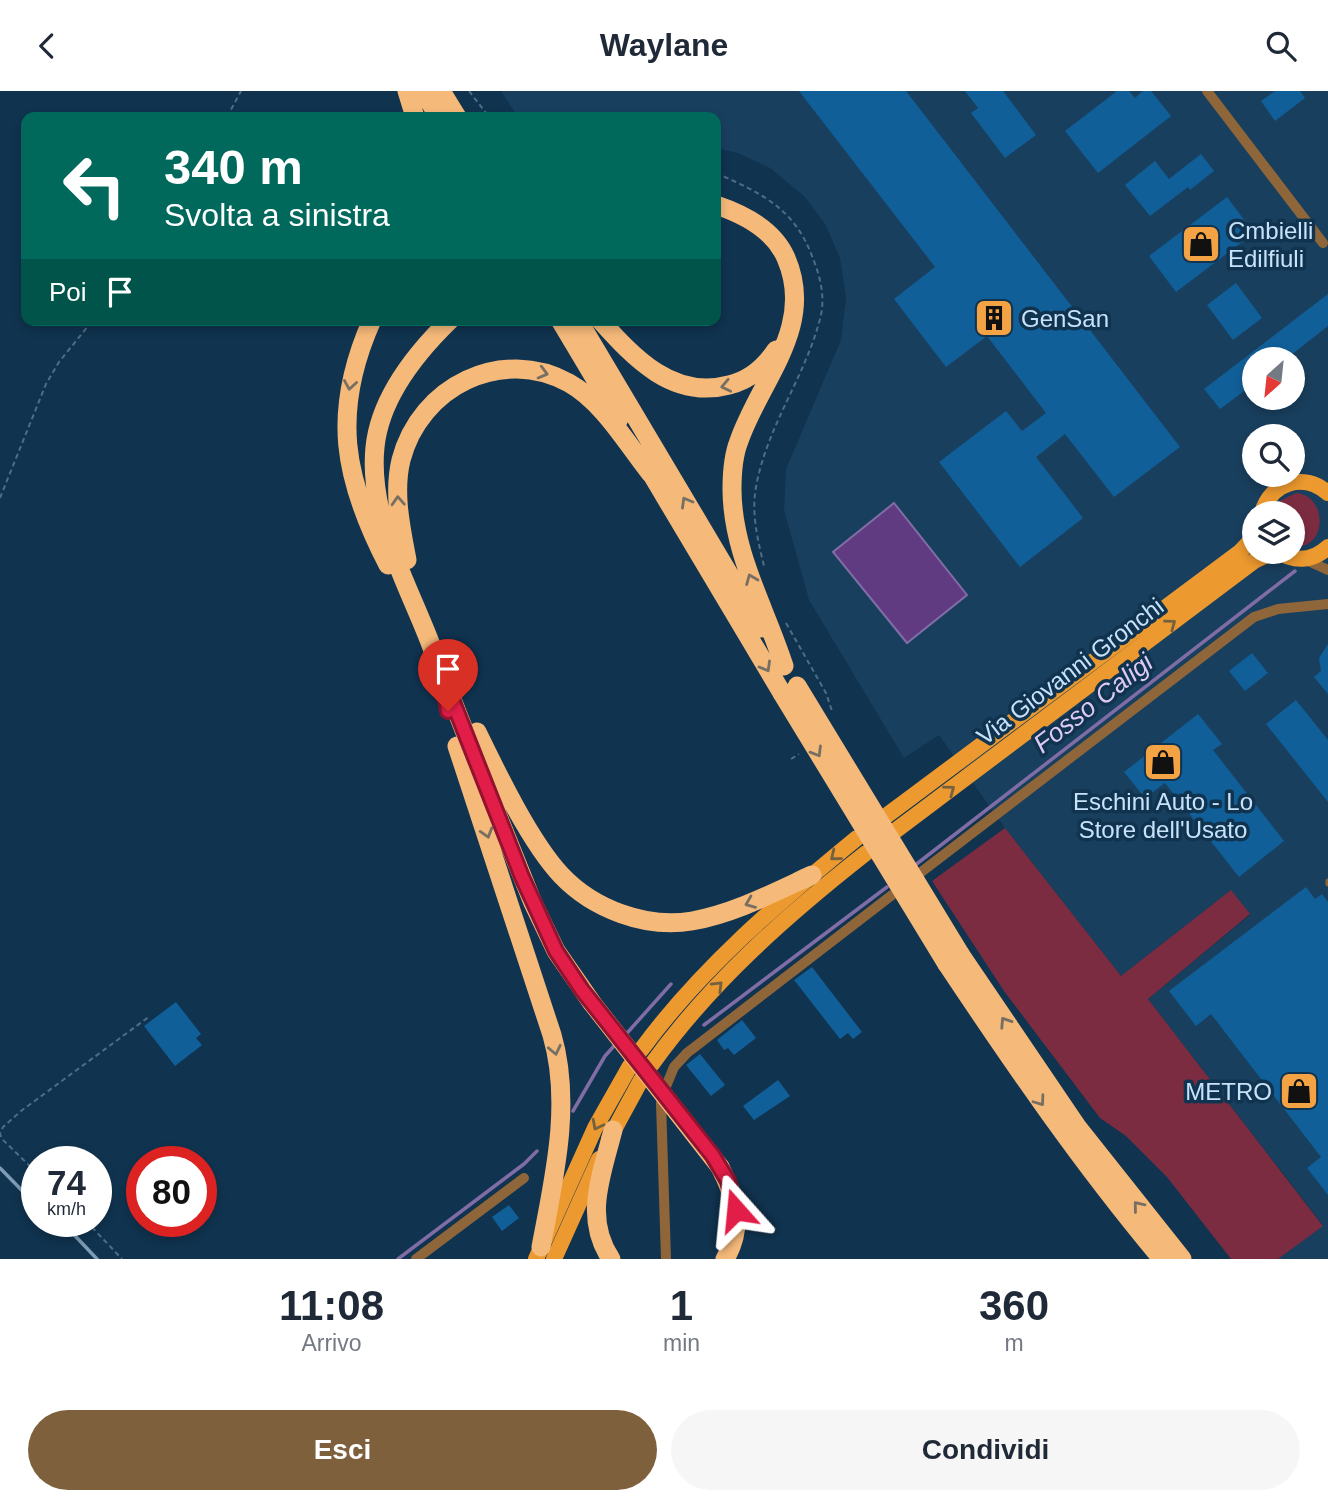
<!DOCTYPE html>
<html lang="it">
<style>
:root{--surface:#fff;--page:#f6f6f7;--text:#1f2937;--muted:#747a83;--accent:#7f603d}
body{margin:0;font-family:Arial,sans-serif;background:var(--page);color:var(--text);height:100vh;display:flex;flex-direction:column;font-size:26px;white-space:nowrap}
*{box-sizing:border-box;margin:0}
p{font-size:23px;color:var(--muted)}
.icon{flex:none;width:38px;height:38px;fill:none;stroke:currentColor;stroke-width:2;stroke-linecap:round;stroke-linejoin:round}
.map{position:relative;height:1168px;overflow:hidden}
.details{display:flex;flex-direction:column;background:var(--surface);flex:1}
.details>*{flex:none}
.banner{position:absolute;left:21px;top:21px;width:700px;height:214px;border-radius:14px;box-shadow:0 4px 10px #0003;background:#00695c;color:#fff;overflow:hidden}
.needle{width:46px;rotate:207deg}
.tools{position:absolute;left:1242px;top:256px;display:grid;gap:14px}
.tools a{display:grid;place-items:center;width:63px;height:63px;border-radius:50%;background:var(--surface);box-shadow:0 4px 10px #0003;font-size:35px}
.speed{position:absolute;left:21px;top:1055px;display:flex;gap:14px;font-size:35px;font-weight:700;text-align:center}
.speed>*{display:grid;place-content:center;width:91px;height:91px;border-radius:50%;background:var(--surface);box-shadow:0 4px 10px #0003;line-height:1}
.speed small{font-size:18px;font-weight:400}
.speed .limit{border:10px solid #d22;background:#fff;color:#111}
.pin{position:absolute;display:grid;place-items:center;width:60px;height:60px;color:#fff;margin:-72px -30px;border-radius:50% 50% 50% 0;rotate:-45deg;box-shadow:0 0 7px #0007}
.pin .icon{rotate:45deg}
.me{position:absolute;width:77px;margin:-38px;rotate:342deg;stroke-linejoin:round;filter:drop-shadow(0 0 5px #0008)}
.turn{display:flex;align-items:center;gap:24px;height:147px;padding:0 28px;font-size:32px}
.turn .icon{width:91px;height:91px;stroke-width:2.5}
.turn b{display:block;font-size:49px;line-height:60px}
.then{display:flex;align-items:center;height:66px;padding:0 28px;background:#0003;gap:14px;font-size:26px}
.eta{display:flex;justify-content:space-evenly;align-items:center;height:119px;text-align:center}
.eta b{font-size:42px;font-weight:600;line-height:49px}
.cta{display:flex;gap:14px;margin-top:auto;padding:14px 28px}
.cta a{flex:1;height:80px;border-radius:42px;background:var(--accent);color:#fff;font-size:28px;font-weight:600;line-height:80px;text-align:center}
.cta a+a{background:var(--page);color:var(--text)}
header{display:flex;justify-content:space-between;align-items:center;height:91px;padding:0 28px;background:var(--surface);font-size:32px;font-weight:600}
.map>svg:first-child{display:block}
</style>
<header><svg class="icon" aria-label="back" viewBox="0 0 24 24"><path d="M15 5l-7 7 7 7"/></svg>Waylane<svg class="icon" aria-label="search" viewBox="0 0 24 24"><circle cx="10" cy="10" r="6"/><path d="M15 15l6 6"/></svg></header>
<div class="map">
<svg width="1328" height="1168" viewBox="0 0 1328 1168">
<rect width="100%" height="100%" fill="#10334f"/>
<path fill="#193f5e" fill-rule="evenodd" d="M501 0H1328V1168H1278L1323 1134 1148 908 1250 824 1230 800 1121 885 1005 737 939 644 904 667 809 509 784 419 786 378 841 249 846 206 840 167 825 133 805 106 770 77 738 62 716 57V26H518ZM1255 268H1293V306H1255ZM1255 345H1293V383H1255ZM1255 422H1293V460H1255Z"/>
<path fill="#7c2c41" d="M1296 402C1328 404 1328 460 1293 455V422H1274L1280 410Z
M1005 737 1121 885 1231 799 1250 823 1148 908 1323 1135 1278 1168H1231L1167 1086 1126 1045 1100 1027 1004 900 932 790Z"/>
<path fill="#613b81" stroke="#806da5" stroke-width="2" d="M894 412 967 504 907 552 833 461Z"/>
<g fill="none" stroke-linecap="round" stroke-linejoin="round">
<path stroke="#806da5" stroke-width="3.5" d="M914 775 1295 480
M704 934 887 796
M628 941 671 893
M573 1020 605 965 614 955
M398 1168 524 1073 537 1060"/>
</g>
<path fill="#115f99" d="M799 0H906L1180 356 1114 406 1065 343 1036 366 1083 427 1020 476 939 371 1006 320 1022 340 1046 322 987 245 946 276 894 208 935 176Z
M965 0H1003L1036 44 1005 67 971 22 978 17Z
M1117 0H1129L1135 7 1143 0H1151L1171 25 1098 82 1065 40Z
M1275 0H1300L1305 7 1275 30 1261 10Z
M1201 63 1214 80 1190 99 1188 96 1150 125 1125 94 1155 70 1169 88Z
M1227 106 1254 142 1176 201 1149 165Z
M1236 192 1262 227 1233 249 1207 214Z
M1328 203V235L1286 268H1255V292L1220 318 1204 298Z
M1328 553V603L1314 586 1321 580 1319 567Z
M1252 562 1268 582 1245 600 1229 580Z
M1296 609 1328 649V711L1266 633Z
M1198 623 1222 653 1213 659 1284 750 1239 786 1165 692 1145 707 1124 681Z
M1306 796 1315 808 1322 803 1328 811V1104L1307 1077 1321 1066 1211 923 1196 935 1169 900Z
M812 876 862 941 853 948 848 942 840 948 794 889Z
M176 911 201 943 196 947 202 954 175 975 144 935Z
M742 929 756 947 734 964 728 957 724 959 717 949Z
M700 963 725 994 711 1005 686 974Z
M778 989 790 1005 754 1029 743 1015Z
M509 1114 519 1127 502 1140 492 1126Z"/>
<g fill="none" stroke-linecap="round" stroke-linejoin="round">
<path stroke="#4e6e88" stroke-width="2" stroke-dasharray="5 3.5" stroke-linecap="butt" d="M469 0 489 26
M227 26 241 0
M716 82C761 102 794 117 812 165 820 185 826 206 820 228 805 286 767 335 756 396 751 422 758 450 764 475
M0 407 46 293 59 271 93 229
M786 532 826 602 832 620
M791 668 799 663
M37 1082 2 1048 0 1043 3 1036 21 1020 150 925
M86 1130 122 1168"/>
<path stroke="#8f663a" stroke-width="5" d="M1328 790V793"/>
<path stroke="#8f663a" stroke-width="10" d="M1207 0 1323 152
M1304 468 1328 479
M920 782 1254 526 1278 518 1328 513
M667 993 674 976 687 962 892 804
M661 1012 666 1168
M416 1168 524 1087"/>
<path stroke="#ec992f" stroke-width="16" d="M1262 422C1271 391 1303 381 1328 402
M1276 460C1294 471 1312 471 1328 456
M886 725 1240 461 1255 445
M895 740 1254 470 1275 460
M641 959C701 877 779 811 857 747
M652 973C711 891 787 824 866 762
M609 1048 641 989
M536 1168 595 1037 630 975
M554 1168 599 1068"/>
<path stroke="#f5b97a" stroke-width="19" d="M407 0 415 26
M423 0 439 26
M441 0 457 26
M716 114C743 123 774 139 786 167 816 236 760 289 739 350 733 365 732 382 732 398 732 461 765 516 784 575
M372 229C331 321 343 387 388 474
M450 229C416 262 380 307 375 356 368 425 407 491 431 554 464 640 498 726 533 812L556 860 592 912
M560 229 619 328
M578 229 761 537
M600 229C634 267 673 309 729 294 750 289 764 277 776 259
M645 372 782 602
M407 469C401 437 393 402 401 369 420 295 502 255 569 292 603 311 627 353 651 383
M477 641C497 682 530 751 561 784 593 818 646 838 692 830 735 822 773 802 812 784
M457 655 552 944C572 1013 554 1087 541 1156
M960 863 1078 1037 1182 1168
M947 873C1015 975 1083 1074 1162 1168
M720 1076C736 1107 744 1136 725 1168
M611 1168C583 1127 602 1083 613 1039"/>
<path stroke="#7d9bb4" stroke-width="3.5" d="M0 1077 37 1115
M61 1130 97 1168"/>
<path stroke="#f5b97a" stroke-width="19" d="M797 595 960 863
M782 602 947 873
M592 912 720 1076"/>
</g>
<defs><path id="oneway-chevron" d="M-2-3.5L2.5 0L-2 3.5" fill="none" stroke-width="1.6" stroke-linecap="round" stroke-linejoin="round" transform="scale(1.75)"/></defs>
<g stroke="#776f62">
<use href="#oneway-chevron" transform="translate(543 282) rotate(15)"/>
<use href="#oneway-chevron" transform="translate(350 294) rotate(99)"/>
<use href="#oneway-chevron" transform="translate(726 295) rotate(168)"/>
<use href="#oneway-chevron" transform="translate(398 410) rotate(-93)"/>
<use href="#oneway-chevron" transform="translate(686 411) rotate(-120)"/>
<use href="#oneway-chevron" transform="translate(751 488) rotate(-112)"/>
<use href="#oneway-chevron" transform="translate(766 576) rotate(60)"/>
<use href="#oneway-chevron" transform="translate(817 661) rotate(59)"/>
<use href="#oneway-chevron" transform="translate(487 742) rotate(73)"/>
<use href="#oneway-chevron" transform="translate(750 812) rotate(158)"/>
<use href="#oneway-chevron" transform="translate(1005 931) rotate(-123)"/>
<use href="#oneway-chevron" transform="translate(555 959) rotate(78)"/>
<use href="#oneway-chevron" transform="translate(1040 1010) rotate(54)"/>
<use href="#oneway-chevron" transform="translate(1138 1115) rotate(-129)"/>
</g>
<g stroke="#736141">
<use href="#oneway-chevron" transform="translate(1171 533) rotate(-37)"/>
<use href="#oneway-chevron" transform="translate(950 699) rotate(-37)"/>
<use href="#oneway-chevron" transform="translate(835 765) rotate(141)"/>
<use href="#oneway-chevron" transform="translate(718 895) rotate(-45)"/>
<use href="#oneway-chevron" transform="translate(597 1034) rotate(117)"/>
</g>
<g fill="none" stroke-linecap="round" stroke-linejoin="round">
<g stroke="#92132f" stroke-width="18">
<path id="route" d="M448 620 442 583 522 786 556 860 582 899 713 1065 728 1090 736 1119"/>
</g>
<use href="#route" stroke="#e11d48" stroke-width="12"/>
</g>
<defs>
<g id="shop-square" transform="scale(2.0125)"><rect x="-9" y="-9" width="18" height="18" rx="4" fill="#f4a344" stroke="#10334f"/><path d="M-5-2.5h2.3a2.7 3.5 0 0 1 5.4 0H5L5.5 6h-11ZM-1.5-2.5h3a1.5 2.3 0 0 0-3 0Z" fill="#111"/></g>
<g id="building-square" transform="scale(2.0125)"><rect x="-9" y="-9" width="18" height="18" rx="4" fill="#f4a344" stroke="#10334f"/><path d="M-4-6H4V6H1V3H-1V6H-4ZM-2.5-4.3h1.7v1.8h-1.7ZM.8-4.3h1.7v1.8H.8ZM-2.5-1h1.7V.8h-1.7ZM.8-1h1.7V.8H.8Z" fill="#111"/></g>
</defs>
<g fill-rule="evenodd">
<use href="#shop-square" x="1201" y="153"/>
<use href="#building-square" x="994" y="227"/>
<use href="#shop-square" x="1163" y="671"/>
<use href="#shop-square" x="1299" y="1000"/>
</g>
<g text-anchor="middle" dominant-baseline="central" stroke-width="7" stroke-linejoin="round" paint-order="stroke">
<g font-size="24" fill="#c8e2fa" stroke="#10334f" text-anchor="start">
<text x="1228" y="139">Cmbielli<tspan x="1228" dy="28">Edilfiuli</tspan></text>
<text x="1021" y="227">GenSan</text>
<text x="1163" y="710" text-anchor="middle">Eschini Auto - Lo<tspan x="1163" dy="28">Store dell'Usato</tspan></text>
<text x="1272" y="1000" text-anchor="end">METRO</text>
</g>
<g font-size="24" fill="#c8e2fa" stroke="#10334f">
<text transform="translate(1070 580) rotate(-37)">Via Giovanni Gronchi</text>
</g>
<g font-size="26" font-style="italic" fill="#decaf3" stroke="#10334f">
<text transform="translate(1093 612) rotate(-38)">Fosso Caligi</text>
</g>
</g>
</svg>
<div class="tools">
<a><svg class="needle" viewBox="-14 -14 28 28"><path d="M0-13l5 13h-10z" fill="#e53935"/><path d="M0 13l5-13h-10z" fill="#747a83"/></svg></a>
<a><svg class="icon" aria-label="search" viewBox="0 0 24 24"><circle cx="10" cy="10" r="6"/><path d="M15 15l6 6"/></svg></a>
<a><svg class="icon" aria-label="layers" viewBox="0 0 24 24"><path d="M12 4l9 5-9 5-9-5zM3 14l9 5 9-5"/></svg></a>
</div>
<div class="speed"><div>74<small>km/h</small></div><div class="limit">80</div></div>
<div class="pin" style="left:448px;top:620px;background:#d93025"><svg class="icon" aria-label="arrive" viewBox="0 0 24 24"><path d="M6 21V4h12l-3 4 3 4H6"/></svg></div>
<svg class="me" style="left:736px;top:1119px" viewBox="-20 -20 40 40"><path d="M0-17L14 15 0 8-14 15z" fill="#e11d48" stroke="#fff" stroke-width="4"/></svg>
<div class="banner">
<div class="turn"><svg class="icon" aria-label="left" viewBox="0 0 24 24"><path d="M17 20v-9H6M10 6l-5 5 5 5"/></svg><div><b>340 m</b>Svolta a sinistra</div></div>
<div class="then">Poi<svg class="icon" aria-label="arrive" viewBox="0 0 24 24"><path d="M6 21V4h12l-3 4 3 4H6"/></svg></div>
</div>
</div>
<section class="details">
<div class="eta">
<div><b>11:08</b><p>Arrivo</p></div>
<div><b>1</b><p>min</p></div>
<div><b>360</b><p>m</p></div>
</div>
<div class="cta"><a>Esci</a><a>Condividi</a></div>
</section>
